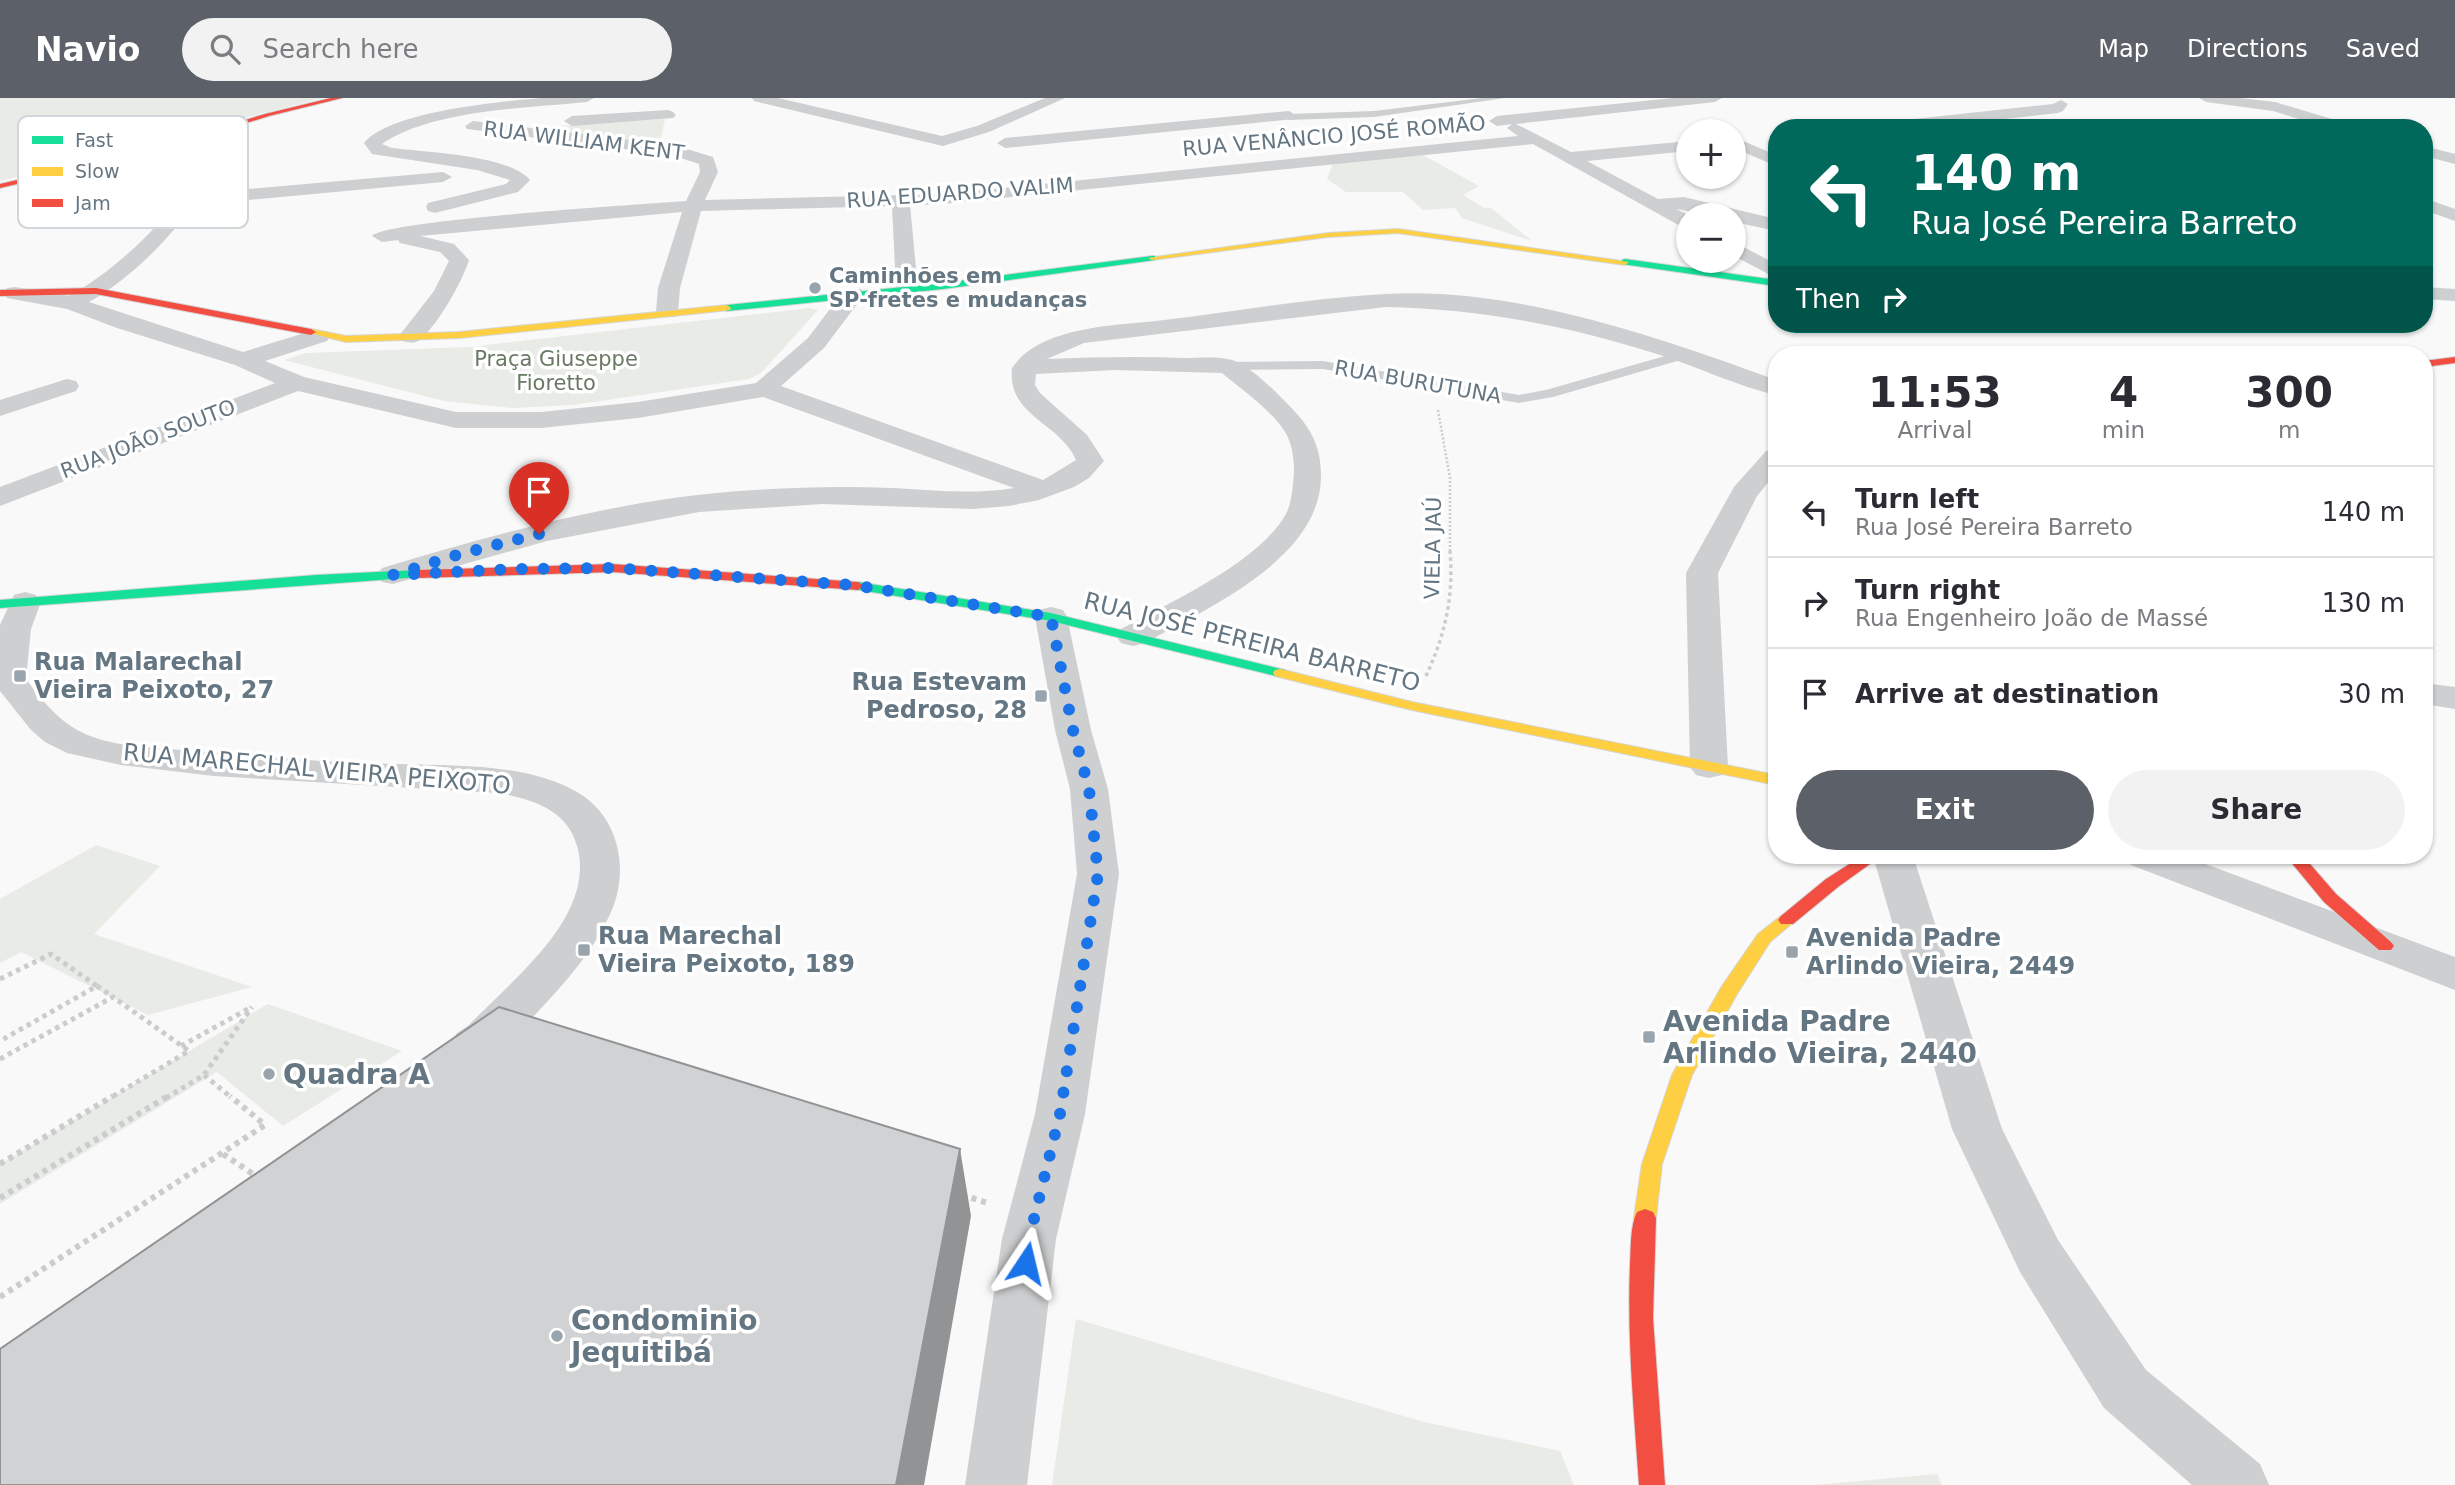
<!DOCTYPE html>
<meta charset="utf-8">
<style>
:root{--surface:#fff;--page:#f2f2f3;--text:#2b2b33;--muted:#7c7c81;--line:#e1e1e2;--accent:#5c6169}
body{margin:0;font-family:"DejaVu Sans",sans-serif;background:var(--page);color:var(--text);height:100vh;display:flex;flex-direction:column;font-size:26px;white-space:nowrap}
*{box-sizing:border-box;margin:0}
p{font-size:23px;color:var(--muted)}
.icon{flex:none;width:38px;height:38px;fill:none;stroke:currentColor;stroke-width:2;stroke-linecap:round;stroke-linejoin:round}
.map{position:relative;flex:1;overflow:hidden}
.sheet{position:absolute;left:1768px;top:248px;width:665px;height:518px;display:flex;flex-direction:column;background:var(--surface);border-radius:28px;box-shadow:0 2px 5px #0004}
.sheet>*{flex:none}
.hud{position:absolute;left:1768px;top:21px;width:665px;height:214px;border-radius:28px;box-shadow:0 2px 5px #0004;background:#00695c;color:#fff;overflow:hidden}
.fabs{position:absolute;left:1676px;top:21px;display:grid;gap:14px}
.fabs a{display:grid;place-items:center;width:70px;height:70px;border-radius:50%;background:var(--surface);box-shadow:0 2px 5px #0004;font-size:35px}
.pin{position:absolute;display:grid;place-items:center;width:60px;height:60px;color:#fff;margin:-72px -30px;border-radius:50% 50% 50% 0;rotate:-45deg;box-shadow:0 0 7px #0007}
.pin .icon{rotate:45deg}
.me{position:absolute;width:77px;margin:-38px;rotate:10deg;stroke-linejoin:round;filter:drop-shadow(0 0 5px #0008)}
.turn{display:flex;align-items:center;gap:24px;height:147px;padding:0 28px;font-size:32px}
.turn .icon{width:91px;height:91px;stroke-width:2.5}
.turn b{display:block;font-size:49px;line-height:60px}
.then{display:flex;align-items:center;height:66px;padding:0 28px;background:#0003;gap:14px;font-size:26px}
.eta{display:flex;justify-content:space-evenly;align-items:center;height:119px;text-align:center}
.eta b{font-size:42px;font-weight:700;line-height:49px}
.button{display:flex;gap:14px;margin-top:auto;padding:14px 28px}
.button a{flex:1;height:80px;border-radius:42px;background:var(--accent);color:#fff;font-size:28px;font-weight:700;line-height:80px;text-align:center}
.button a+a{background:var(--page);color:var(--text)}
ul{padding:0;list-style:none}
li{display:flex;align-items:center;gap:21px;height:91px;padding:0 28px;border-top:2px solid var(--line)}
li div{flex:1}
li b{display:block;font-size:26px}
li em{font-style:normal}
header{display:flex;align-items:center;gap:42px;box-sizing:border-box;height:98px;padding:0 35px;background:var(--accent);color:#fff}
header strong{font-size:33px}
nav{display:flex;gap:38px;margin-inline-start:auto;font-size:24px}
.search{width:490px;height:63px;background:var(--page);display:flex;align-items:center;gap:18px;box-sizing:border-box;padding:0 24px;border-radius:38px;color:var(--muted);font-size:26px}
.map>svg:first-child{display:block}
</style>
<header>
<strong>Navio</strong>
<div class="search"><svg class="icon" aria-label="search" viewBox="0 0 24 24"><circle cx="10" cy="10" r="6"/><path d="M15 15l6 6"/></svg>Search here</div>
<nav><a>Map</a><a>Directions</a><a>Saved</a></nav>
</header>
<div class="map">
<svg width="2455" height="1387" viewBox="0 0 2455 1387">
<rect width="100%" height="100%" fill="#f9f9f9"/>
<path fill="#e8ebe6" d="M0 0H323L262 15 159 46 0 83Z
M665 21 660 45 528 30Z
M1423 57 1479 88 1463 97 1484 110H1491L1532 143 1462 120 1455 110 1423 112 1403 94H1346L1327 81 1333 65Z
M810 210 818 212 761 275 749 281 573 307 512 310 444 303 284 262 306 255 469 249Z
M96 747 160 768 94 836 252 889 148 917 21 854 0 865V801Z
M268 906 402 953 283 1028 217 974 0 1106V1066Z
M1076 1221 1424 1324 1560 1353 1574 1387H1052Z
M1937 1376 1942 1387H1815Z"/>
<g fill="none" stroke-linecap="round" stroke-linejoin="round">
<g stroke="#d5d6d7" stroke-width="2">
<path id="fast" d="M1152 158H1155V162L943 191 727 213 723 210 727 207 943 185Z
M1625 161 1776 182V188L1622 166V162Z
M417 472 421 473V479L0 510V502L316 477Z
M858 484 1051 515 1285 572 1287 575 1280 579 1051 523 853 491V485Z"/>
</g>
<g stroke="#d5d6d7" stroke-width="2">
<path id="slow" d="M1398 131 1629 164 1625 167 1398 135 1328 139 1152 162 1148 160 1328 135Z
M727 207 731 210 730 212 459 240 346 244 306 234 311 231 346 238 459 234Z
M1280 571 1412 604 1776 677V687L1412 612 1275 578 1273 575 1275 572Z
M1787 816 1793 818 1796 822 1770 844 1737 896 1692 977 1662 1066 1656 1120 1653 1126 1645 1129 1637 1126 1634 1120 1642 1066 1672 977 1722 888 1758 836 1781 818Z"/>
</g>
<g stroke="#d5d6d7" stroke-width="2">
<path id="jam" d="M331 0H342L269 18 154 54 0 90V86L150 51 265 16Z
M96 190 311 231 316 234 311 237 96 196 0 198V192Z
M2455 259V265L2424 269V263Z
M612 466 858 484 864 488 858 492 612 474 417 480 411 476 417 472Z
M1862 758H1881L1838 789 1793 826H1781L1778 822 1781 818 1826 781Z
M2286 758H2303L2336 796 2391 844 2394 848 2391 852H2379L2324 804Z
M1645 1111 1653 1114 1656 1120 1653 1220 1665 1387H1639C1634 1314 1627 1240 1630 1167 1631 1150 1630 1128 1637 1114Z"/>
</g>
<path stroke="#cbcccd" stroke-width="2.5" stroke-dasharray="2 2" stroke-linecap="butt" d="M1438 312 1450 380V455"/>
<path stroke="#cbcccd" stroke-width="3.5" stroke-dasharray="3.5 3.5" stroke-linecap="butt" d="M1426 578C1445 537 1454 499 1450 453"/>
<path stroke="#cbcccd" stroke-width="5" stroke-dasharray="4.5 4.5" stroke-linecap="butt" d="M0 881 51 856 97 888 0 943
M97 888 113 899
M181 948 248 911
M0 961 113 899 189 953 110 1000
M204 977 232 1000
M166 1000 204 977 252 909"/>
<path stroke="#cbcccd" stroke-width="6" stroke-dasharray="5 5" stroke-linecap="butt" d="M223 1056 256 1078
M0 1066 113 998
M962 1097 988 1105
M0 1100 168 998
M0 1199 265 1027 230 998"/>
<path fill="#cecfd0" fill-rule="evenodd" d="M1482 0H1505L1374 19 1289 22 1285 19 1289 16 1374 13Z
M1686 252 1691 253V259L1553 299 1519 305 1323 271 1228 272 1221 268 1228 264 1323 263 1519 297 1546 292Z"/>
<path fill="#cecfd0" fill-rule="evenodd" d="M541 0H594L587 4C528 10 431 12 382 46L392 50C424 54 510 57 530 82L518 94 435 115 428 113 426 109 428 105 506 86 510 82 477 72 372 56 364 45C391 13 500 4 541 0Z
M752 0H778L942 38 977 28 1045 0H1065L989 34 943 48 754 3Z
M1673 0H1722L1715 4 1516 26 1571 54 1689 43V53L1587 63 1658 101 1684 99 1776 121V133L1734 124V117H1711L1676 111 1689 117V131L1682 129 1533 46 943 106 910 107 918 191 915 196H899L896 191 892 108 701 113 680 190 678 214 675 219H659L656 214 658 190 682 114 420 138 454 146 469 162C463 182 436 231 418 243 413 246 407 244 402 243L399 238 434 193 449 163 440 154 400 145 398 142 382 144 372 138C385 122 647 106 686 103L700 74 699 66 672 57 467 31 465 28 473 23 674 47 713 59 718 74 705 102 943 96 1518 38 1507 30 1512 26 1497 28 1489 23 1497 18Z
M2199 0H2240L2275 4 2352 27 2354 30H2328L2273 13 2206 4Z
M2061 2 2068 6 2063 13 2058 15 1923 30H1869L1877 25 2053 6Z
M668 12 673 14 676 17 673 20 572 28 564 23 572 18Z
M1289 13 1297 18 1294 21 1005 50 997 45 1005 40Z
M1734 39 1776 57V68L1734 50Z
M168 44 205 68 207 89 202 95 443 74 452 79 443 84 194 107C165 145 131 180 89 204L243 254 311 233H327L330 238 327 243 265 263 304 279 456 314H541L638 304 756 285 808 240 845 191H861L864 196 861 201 824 250 781 288 1043 382 1076 362C1060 324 1007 319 1012 270 1041 227 1117 228 1164 222 1237 213 1311 200 1385 196 1512 188 1659 239 1776 282V297C1737 288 1698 269 1660 257 1570 228 1481 211 1386 209L1084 245 1047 261C1093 259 1139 258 1185 260 1200 260 1218 258 1232 262 1251 267 1284 302 1297 316 1314 335 1321 353 1321 378 1321 461 1207 510 1145 545L1133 548 1121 545 1116 538 1121 531C1169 505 1259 464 1286 416 1292 404 1293 387 1294 374 1294 364 1293 352 1289 342 1280 318 1242 292 1222 275L1115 272 1036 276 1035 287 1040 295 1087 337 1104 363 1089 380 1074 389 1039 402 1009 408 973 411 822 406 699 414 547 443 393 486 382 484 377 477 382 470C503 434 628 399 754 392 800 389 846 388 892 390 932 392 973 397 1014 390L763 299 638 320 541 330H456L298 293 0 408V389L275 285 235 267 117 230 67 211 7 200 4 195 7 190 15 189 69 198C117 171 156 132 189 89L188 70 160 49Z
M2424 48 2455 56V66L2424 58Z
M2424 100 2455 111V123L2424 112Z
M1734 144 1776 166V180L1734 158Z
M2424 189 2455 191V203L2424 201Z
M2071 226H2098L2095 231H2074Z
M67 281 76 283 79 288 76 293 0 318V302Z
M1776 351V375L1757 398 1718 475 1728 669 1722 677 1709 680 1696 677 1690 669 1686 475 1734 389 1766 353Z
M25 494 36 497 41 504 31 531 26 581C44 605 63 629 93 639 124 650 161 650 193 653 261 659 331 665 400 666 456 668 526 665 577 694 619 718 630 772 611 814 587 868 541 909 503 951 486 962 476 965 457 959L450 947 457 935 469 927C512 882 597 818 577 748 567 711 532 701 498 695L214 678 121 667 67 655 45 644 31 632 0 593V527L14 497Z
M1051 509 1063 512 1067 519 1091 632 1108 691 1119 776 1085 1016 1056 1141 1027 1387H965L1002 1141 1035 1016 1077 776 1070 691 1055 632 1035 519 1039 512Z
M2424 585 2455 589V611L2424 606Z
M1873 758H1913L2002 1031 2058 1142 2146 1272 2260 1366 2269 1387H2192L2104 1310 2020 1174 1952 1031Z
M2125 758H2184L2455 859V892L2131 767Z"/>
<use href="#fast" fill="#16e098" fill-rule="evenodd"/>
<use href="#slow" fill="#ffcf43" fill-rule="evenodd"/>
<use href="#jam" fill="#f24e42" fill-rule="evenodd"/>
</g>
<path fill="#929394" d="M960 1051 971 1118 924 1387H896Z"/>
<path fill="#d0d2d3" stroke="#929394" stroke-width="2" d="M499 909 960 1051 896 1387H0V1251Z"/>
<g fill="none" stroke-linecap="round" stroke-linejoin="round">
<path stroke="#1a73e8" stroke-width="12" stroke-dasharray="0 21.6" d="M539 436 460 456 393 477 513 471 612 470 852 487 1051 519 1073 632 1089 691 1098 776 1060 1016 1029 1141 1026 1165"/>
</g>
<g fill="#99a4ac" stroke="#fff" stroke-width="2.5">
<circle cx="815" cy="190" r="7"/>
<rect x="13" y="571" width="14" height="14" rx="3.5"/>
<rect x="1034" y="591" width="14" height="14" rx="3.5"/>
<rect x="577" y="845" width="14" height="14" rx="3.5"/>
<rect x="1785" y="847" width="14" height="14" rx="3.5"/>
<rect x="1642" y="932" width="14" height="14" rx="3.5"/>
<circle cx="269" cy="976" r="7"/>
<circle cx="557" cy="1238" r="7"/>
</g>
<g text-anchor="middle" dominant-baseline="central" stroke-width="7" stroke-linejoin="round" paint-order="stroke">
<g font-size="21" fill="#657683" stroke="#fff">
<text transform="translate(1334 38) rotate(-5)">RUA VENÂNCIO JOSÉ ROMÃO</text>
<text transform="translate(584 43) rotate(7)">RUA WILLIAM KENT</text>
<text transform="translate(960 95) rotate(-4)">RUA EDUARDO VALIM</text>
<text transform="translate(1418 284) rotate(10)">RUA BURUTUNA</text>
<text transform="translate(148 341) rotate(-21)">RUA JOÃO SOUTO</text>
<text transform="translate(1433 450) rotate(-89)">VIELA JAÚ</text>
</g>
<g font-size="21" font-weight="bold" fill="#657683" stroke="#fff" text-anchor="start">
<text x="829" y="178">Caminhões em<tspan x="829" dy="24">SP-fretes e mudanças</tspan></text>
</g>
<g font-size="21" fill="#687a64" stroke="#fff">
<text x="556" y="261">Praça Giuseppe<tspan x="556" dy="24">Fioretto</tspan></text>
</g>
<g font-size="24" fill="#657683" stroke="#fff">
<text transform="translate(1252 544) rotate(14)">RUA JOSÉ PEREIRA BARRETO</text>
<text transform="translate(317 671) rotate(5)">RUA MARECHAL VIEIRA PEIXOTO</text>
</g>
<g font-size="24" font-weight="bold" fill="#657683" stroke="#fff" text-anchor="start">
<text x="34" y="564">Rua Malarechal<tspan x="34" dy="28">Vieira Peixoto, 27</tspan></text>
<text x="1027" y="584" text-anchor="end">Rua Estevam<tspan x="1027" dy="28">Pedroso, 28</tspan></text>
<text x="598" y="838">Rua Marechal<tspan x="598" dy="28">Vieira Peixoto, 189</tspan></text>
<text x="1806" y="840">Avenida Padre<tspan x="1806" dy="28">Arlindo Vieira, 2449</tspan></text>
</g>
<g font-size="28" font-weight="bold" fill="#657683" stroke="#fff" text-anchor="start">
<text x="1663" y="923">Avenida Padre<tspan x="1663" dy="32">Arlindo Vieira, 2440</tspan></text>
<text x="283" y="976">Quadra A</text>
<text x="571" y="1222">Condominio<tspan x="571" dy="32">Jequitibá</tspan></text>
</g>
</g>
<rect x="18" y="18" width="230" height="112" rx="10" fill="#fff" stroke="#d1d6da" stroke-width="2"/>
<rect x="32" y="38" width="31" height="8" fill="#16e098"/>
<rect x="32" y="69" width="31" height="9" fill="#ffcf43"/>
<rect x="32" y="101" width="31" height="8" fill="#f24e42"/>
<g font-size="19" fill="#657683">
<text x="75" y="49">Fast</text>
<text x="75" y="80">Slow</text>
<text x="75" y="112">Jam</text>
</g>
</svg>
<div class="fabs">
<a>+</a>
<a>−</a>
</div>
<div class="pin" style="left:539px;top:436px;background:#d93025"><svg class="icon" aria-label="arrive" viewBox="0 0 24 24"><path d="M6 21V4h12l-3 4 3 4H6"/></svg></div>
<svg class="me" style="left:1026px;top:1165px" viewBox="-20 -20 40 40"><path d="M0-17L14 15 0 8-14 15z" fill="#1a73e8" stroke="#fff" stroke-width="4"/></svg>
<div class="hud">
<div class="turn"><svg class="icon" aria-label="left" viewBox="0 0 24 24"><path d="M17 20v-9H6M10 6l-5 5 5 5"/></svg><div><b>140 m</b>Rua José Pereira Barreto</div></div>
<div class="then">Then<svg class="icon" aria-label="right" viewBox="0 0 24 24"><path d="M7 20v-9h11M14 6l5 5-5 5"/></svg></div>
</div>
<section class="sheet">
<div class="eta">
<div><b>11:53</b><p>Arrival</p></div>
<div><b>4</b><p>min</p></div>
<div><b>300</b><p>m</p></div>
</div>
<ul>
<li><svg class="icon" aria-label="left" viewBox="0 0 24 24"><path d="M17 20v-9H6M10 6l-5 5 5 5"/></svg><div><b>Turn left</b><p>Rua José Pereira Barreto</p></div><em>140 m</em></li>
<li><svg class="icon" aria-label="right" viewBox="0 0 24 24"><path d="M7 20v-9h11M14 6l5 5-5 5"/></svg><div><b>Turn right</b><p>Rua Engenheiro João de Massé</p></div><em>130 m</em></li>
<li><svg class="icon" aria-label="arrive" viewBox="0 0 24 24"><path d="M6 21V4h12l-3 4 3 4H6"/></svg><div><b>Arrive at destination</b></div><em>30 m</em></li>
</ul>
<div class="button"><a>Exit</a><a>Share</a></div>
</section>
</div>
